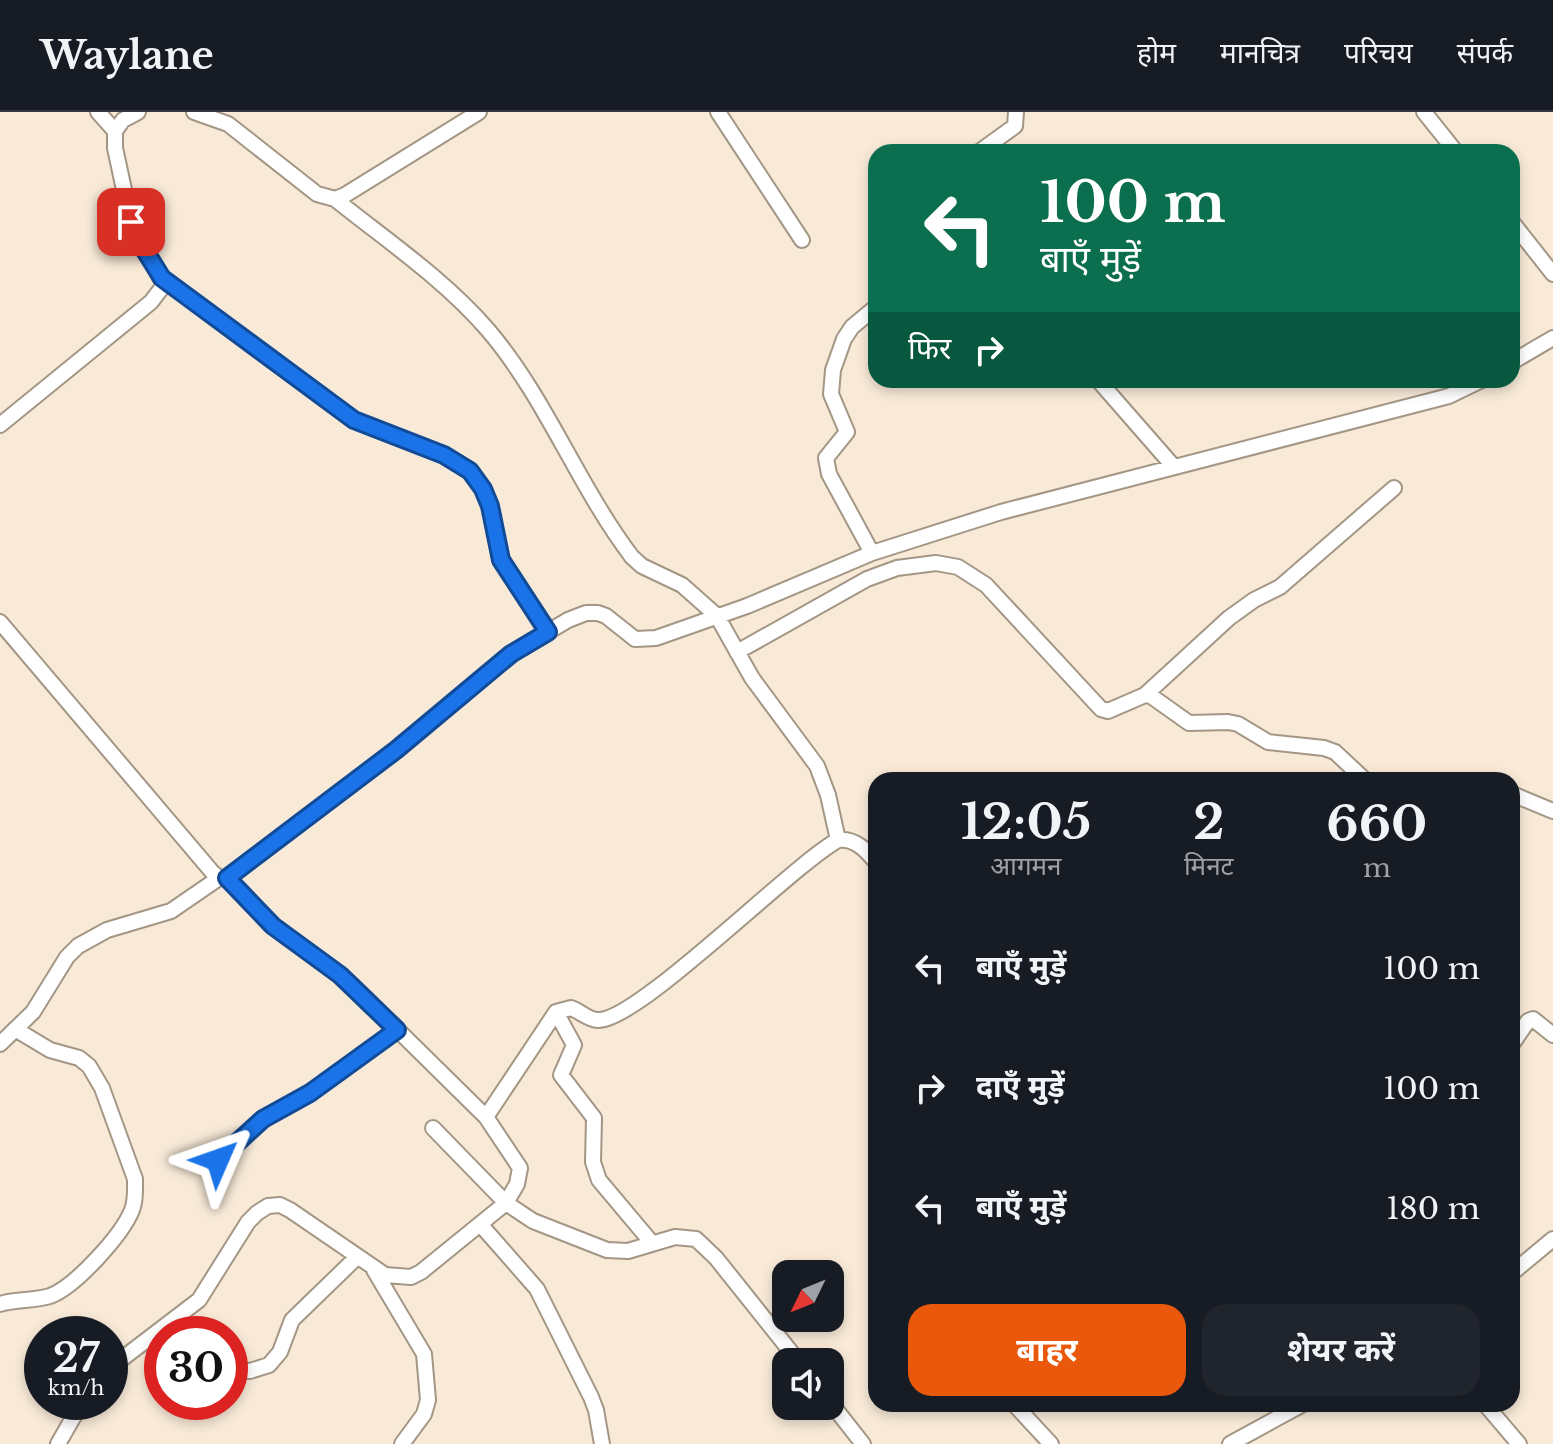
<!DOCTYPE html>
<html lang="hi">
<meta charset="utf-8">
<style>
:root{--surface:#171b24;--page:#20242c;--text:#f1f3f6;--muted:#9ea1a6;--line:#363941;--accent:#ea580c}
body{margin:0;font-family:"Libre Baskerville","Noto Sans Devanagari",serif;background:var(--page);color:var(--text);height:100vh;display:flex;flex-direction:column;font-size:30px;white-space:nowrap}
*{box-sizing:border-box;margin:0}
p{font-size:26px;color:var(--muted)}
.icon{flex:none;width:44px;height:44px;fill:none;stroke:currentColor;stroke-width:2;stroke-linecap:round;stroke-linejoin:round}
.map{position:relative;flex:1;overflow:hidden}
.drawer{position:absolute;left:868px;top:660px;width:652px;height:640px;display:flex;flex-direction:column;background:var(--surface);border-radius:24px;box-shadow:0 4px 12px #0003}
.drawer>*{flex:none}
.hud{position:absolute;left:868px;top:32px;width:652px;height:244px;border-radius:24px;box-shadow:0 4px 12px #0003;background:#0b6e4f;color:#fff;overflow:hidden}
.needle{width:52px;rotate:227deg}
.tools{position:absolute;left:772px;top:1148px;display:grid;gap:16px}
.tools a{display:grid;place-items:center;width:72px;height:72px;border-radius:16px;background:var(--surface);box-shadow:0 4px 12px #0003;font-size:40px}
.speed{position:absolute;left:24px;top:1204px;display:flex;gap:16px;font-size:40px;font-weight:700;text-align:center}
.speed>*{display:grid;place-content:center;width:104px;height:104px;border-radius:50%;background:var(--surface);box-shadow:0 4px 12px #0003;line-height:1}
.speed small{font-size:20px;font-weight:400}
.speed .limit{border:12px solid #d22;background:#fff;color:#111}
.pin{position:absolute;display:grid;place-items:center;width:68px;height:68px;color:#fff;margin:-34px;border-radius:16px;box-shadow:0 4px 12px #0006}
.me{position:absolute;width:88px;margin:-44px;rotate:47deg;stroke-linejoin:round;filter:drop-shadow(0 0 6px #0008)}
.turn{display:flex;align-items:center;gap:28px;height:168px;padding:0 40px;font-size:36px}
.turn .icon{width:104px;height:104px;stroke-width:2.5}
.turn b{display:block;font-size:56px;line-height:68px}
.then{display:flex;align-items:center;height:76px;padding:0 40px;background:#0003;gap:16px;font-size:30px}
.eta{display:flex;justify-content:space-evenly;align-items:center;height:136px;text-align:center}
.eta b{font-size:48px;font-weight:700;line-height:56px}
.cta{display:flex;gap:16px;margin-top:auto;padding:16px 40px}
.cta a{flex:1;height:92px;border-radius:24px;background:var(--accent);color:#fff;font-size:32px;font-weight:700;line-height:92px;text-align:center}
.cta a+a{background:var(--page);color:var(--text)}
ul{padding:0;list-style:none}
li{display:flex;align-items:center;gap:24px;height:120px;padding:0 40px}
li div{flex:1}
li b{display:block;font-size:30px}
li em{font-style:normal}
header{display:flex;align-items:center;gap:48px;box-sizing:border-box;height:112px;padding:0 40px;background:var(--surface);border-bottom:2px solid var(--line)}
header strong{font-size:38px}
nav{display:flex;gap:44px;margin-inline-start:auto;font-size:28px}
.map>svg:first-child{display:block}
</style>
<header>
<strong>Waylane</strong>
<nav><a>होम</a><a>मानचित्र</a><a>परिचय</a><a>संपर्क</a></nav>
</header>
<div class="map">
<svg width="1553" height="1332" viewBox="0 0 1553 1332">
<rect width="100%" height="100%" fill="#f9ead8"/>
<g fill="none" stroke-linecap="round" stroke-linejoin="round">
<g stroke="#a49685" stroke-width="18">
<path id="minor" d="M98 0 115 19
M194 0 228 12 317 82 335 87 345 83 479 0
M718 0 802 128
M1424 0 1456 40
M979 40 1015 14 1016 0
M335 87C386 128 444 167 488 218 546 286 578 374 632 445L642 454 682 473 717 504 752 566 817 654 828 683 838 728
M1512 110 1553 162
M162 166 354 308 444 343 470 359 483 377 490 394 501 448 548 520
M1512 250 1553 226
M1098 268 1174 355
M0 313 151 190 164 173 131 110 115 36V19L123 8 138 0
M872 441 829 362 826 346 847 320 831 282 833 258 844 227 852 215 876 195
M0 510 213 761 219 766H227L396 638 511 542 568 508 586 501H598L606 504 635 527 656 526 747 494 872 441 1001 400 1449 284 1482 268
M737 540 867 467 897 456 936 451 958 455 986 473 1101 597 1108 599 1145 583 1151 584 1189 611 1228 610 1238 612 1268 630 1324 636 1335 640 1365 668
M1145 583 1229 506 1254 488 1280 475 1394 376
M1512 682 1553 699
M227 766 273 814 352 873 486 1005 556 900 571 896C580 899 588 908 598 908 637 910 791 754 838 728 855 726 866 738 876 750
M556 900 574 933 561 963 594 1006 593 1050 599 1068 652 1131
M0 932 33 900 67 845 78 834 107 818 171 799 219 766
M1512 932 1528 909 1533 907 1553 923
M433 1016 506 1091 533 1109 607 1138 628 1139 675 1125 696 1127 716 1146 799 1250
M218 1048 263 1007 310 981 397 918
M480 1112 537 1177 591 1285 596 1298 602 1332
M374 1158 424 1242 428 1288 424 1302 402 1332
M1512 1161 1553 1127
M0 1192C16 1187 34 1189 50 1184 75 1175 122 1123 132 1098 136 1088 135 1078 135 1067L102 976 89 954 79 946 50 938 15 917
M110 1256 199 1188 248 1110 257 1101 268 1094 280 1093 290 1098 385 1163 411 1165 421 1160 506 1091 517 1072 520 1056 486 1005
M230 1257 250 1259 269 1253 280 1240 292 1208 357 1145
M830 1290 863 1332
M1014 1292 1051 1332
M1485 1292 1519 1332
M58 1332 82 1290
M1230 1332 1303 1292"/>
</g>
<use href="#minor" stroke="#fff" stroke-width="14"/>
</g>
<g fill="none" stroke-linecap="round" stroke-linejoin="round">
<g stroke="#114b97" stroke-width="20">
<path id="route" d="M131 110 144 137 162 166 354 308 444 343 470 359 483 377 490 394 501 448 548 520 511 542 396 638 227 766 273 814 340 863 397 918 310 981 263 1007 218 1048"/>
</g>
<use href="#route" stroke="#1a73e8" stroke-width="14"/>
</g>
</svg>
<div class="tools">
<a><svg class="needle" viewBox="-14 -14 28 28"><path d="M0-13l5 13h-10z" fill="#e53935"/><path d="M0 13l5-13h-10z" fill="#9ea1a6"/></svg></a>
<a><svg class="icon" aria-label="sound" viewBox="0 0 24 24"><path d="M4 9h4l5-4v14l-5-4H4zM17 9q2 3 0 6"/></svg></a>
</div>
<div class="speed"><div>27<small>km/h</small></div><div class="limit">30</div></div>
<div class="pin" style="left:131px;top:110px;background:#d93025"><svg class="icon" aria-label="arrive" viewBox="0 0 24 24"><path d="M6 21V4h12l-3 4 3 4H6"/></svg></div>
<svg class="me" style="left:218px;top:1048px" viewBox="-20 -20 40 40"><path d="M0-17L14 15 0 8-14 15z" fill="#1a73e8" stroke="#fff" stroke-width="4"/></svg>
<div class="hud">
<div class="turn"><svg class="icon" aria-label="left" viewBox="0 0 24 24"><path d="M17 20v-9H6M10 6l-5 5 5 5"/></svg><div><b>100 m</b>बाएँ मुड़ें</div></div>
<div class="then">फिर<svg class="icon" aria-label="right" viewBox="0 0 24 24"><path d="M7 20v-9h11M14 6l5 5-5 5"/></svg></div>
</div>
<section class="drawer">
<div class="eta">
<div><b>12:05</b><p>आगमन</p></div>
<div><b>2</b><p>मिनट</p></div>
<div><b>660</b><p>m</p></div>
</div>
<ul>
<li><svg class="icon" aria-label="left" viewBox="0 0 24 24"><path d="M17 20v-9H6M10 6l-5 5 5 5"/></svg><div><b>बाएँ मुड़ें</b></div><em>100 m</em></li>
<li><svg class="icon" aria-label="right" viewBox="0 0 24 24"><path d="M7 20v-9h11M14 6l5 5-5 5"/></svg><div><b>दाएँ मुड़ें</b></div><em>100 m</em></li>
<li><svg class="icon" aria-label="left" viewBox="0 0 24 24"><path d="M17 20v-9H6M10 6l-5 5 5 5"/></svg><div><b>बाएँ मुड़ें</b></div><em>180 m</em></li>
</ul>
<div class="cta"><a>बाहर</a><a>शेयर करें</a></div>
</section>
</div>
